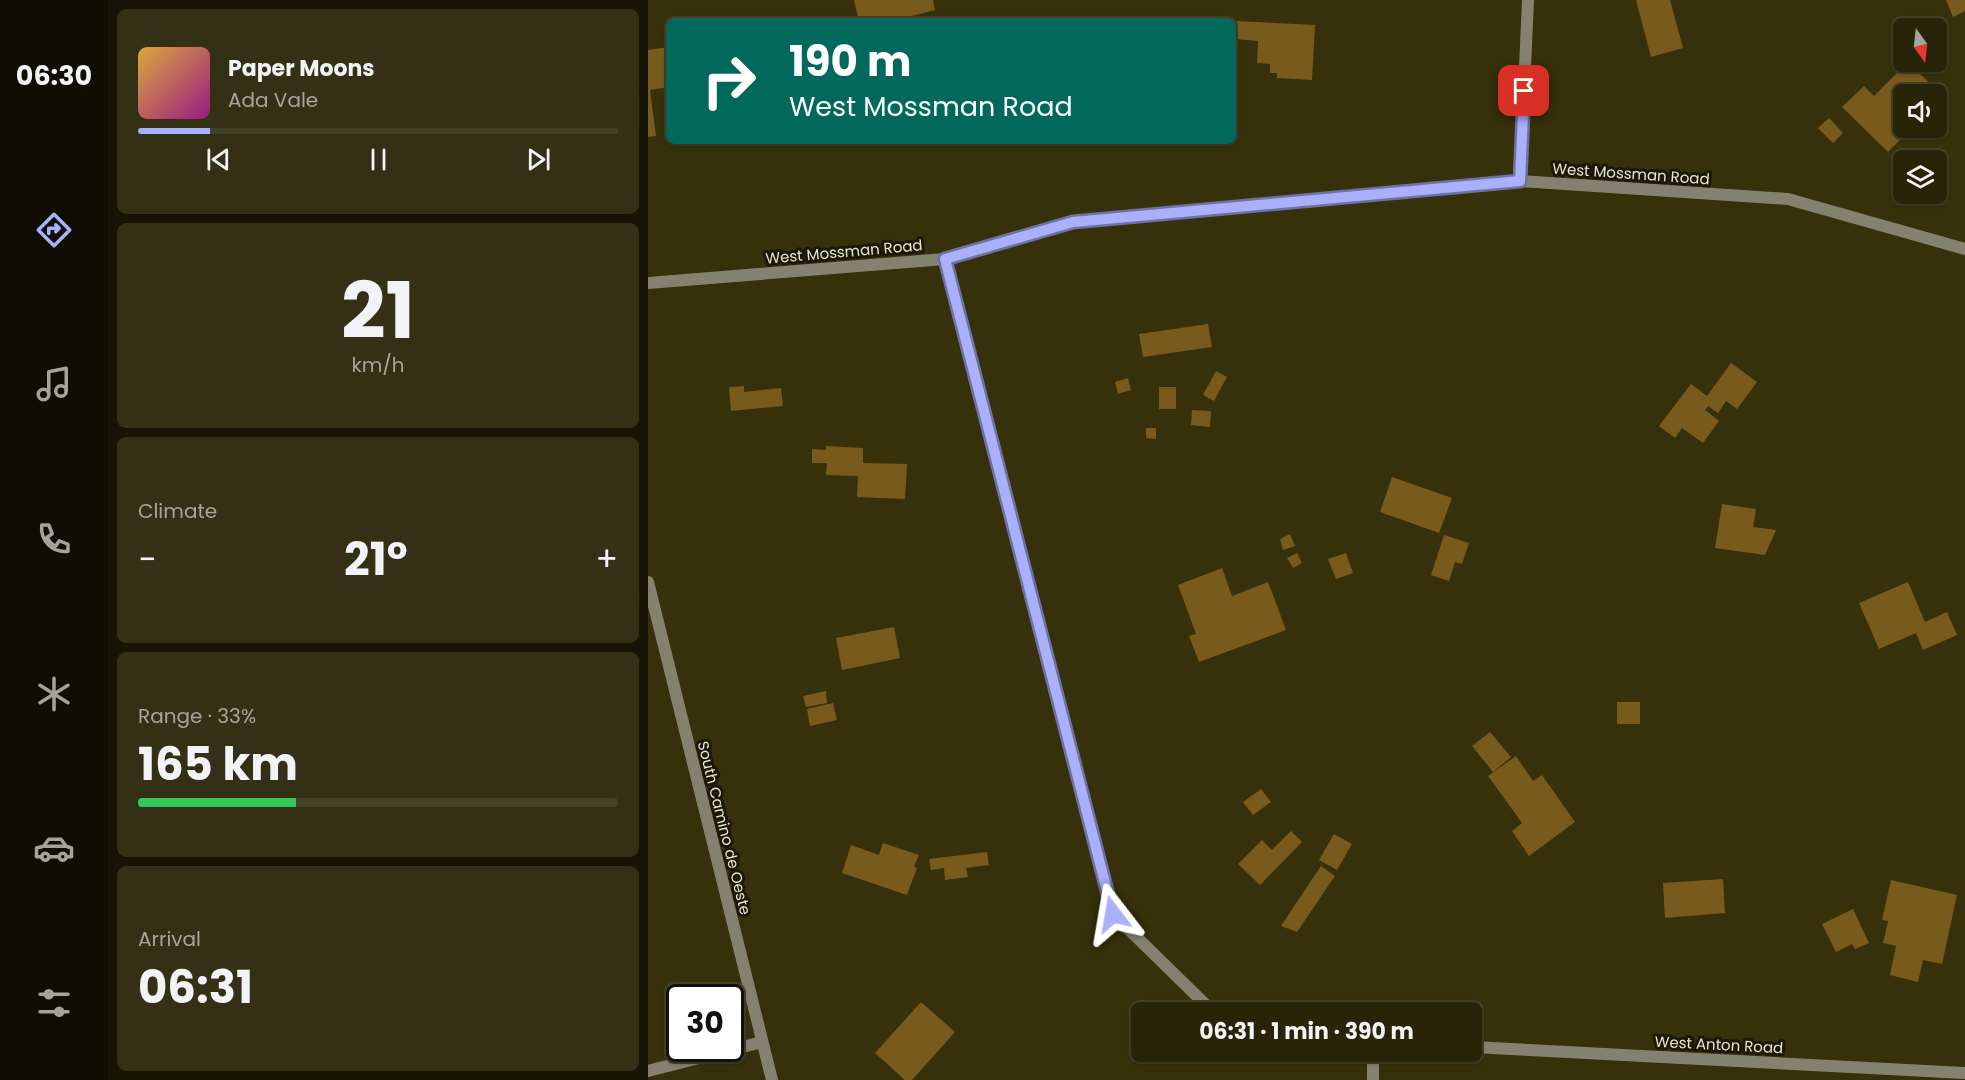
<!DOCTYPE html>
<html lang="en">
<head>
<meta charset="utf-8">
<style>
  body { margin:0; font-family:Poppins,sans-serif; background:#343016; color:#f1f3f6; height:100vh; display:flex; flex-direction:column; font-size:22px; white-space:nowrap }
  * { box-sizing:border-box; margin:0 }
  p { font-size:20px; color:#a5a49c }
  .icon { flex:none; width:33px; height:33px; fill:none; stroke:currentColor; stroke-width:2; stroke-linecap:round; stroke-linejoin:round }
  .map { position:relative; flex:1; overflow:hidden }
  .sheet { display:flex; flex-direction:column; gap:9px; padding:9px; background:#161404; width:540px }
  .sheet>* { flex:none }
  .guide { position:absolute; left:18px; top:18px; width:570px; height:126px; border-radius:9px; box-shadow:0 2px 4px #0004,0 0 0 2px #444129; background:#00695c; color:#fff; overflow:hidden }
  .needle { width:39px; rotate:165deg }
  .controls { position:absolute; left:1245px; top:18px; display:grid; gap:12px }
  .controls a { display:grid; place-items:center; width:54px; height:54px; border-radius:9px; background:#282408; box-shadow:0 2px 4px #0004,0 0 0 2px #444129; font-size:30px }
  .speed { position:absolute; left:18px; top:984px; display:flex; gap:12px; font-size:30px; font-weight:700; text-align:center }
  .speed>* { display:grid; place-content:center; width:78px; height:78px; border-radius:50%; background:#282408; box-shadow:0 2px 4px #0004,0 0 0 2px #444129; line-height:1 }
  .speed .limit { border:3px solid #111; border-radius:9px; background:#fff; color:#111 }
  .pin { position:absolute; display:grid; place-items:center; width:51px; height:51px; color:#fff; margin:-26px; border-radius:12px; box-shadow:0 3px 9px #0006 }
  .me { position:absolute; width:66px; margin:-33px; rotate:346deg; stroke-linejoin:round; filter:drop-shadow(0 0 4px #0008) }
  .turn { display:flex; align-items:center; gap:21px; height:126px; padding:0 24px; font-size:27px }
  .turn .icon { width:78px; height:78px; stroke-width:2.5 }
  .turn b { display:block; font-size:42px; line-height:51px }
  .big { font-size:45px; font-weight:700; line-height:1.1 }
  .sheet .widget { flex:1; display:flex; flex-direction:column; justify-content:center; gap:9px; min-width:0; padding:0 21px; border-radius:9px; background:#343016 }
  .sheet .dial { align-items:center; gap:0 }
  .dial b { font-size:78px; line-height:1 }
  .song { display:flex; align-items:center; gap:18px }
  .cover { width:72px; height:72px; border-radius:9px; background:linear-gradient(135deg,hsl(40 70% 55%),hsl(310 70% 35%)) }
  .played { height:6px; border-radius:3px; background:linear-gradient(90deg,#aab0fb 15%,#444129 15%) }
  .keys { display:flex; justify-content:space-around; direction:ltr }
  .heat { display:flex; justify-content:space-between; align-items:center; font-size:33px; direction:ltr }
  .charge { height:9px; border-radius:4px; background:linear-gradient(90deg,#34c759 33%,#444129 0) }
  .trip { position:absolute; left:483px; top:1002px; width:351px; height:60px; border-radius:9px; background:#282408; box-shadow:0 2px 4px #0004,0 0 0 2px #444129; font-weight:700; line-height:60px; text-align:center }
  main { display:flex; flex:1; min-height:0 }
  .tab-bar { display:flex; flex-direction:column; width:108px; justify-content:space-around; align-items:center; background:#100e03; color:#a5a49c }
  .tab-bar .icon { width:42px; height:42px }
  .tab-bar .on { color:#aab0fb }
  .tab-bar b { font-size:27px; color:#f1f3f6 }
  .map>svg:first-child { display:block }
  .building { fill:#795a1d }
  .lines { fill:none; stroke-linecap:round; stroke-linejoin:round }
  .minor { stroke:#848171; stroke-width:12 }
  .route-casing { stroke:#6e72a3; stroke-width:15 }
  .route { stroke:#aab0fb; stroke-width:10 }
  .labels { text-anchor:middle; stroke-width:6; stroke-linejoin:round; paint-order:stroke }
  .street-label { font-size:15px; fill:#e7e4d0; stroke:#1b1809 }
</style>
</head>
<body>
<main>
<nav class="tab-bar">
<b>06:30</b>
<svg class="icon on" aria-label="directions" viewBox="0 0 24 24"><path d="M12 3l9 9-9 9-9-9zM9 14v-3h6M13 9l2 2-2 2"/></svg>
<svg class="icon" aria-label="music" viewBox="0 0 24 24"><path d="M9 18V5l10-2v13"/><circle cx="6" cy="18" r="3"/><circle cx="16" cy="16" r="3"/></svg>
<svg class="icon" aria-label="phone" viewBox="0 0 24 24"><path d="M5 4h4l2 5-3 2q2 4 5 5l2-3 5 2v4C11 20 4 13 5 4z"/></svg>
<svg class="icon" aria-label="climate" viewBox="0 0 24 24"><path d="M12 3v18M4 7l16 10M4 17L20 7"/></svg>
<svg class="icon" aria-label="car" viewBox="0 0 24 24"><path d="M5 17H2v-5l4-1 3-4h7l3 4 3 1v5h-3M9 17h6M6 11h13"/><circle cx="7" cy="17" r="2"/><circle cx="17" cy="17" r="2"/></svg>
<svg class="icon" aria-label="filters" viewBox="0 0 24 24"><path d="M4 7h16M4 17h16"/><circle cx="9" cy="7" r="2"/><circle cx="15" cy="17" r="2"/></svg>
</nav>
<section class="sheet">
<div class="widget">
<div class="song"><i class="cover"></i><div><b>Paper Moons</b><p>Ada Vale</p></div></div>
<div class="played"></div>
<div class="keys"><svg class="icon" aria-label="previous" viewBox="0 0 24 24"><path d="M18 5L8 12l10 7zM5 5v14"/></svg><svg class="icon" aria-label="pause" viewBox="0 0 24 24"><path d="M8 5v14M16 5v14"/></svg><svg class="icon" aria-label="next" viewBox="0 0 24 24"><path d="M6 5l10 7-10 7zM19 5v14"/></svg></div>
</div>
<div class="widget dial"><b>21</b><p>km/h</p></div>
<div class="widget"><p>Climate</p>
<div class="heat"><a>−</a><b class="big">21°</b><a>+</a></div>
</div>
<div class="widget"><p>Range · 33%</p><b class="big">165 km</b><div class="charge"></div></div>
<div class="widget"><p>Arrival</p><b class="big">06:31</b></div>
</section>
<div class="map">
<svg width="1317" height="1080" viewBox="0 0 1317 1080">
  <rect width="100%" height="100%" fill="#36300b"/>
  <path class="building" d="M206 0H285L287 10 244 21H211Z
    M988 0H1022L1035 48 1003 57Z
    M1298 0H1317V11L1305 17Z
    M587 21 667 25 664 80 629 78V73H622V64L609 63 610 41 587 39Z
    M21 47V87L2 90 8 136 0 137V50Z
    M1260 62 1295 96 1288 102V94H1256V121L1251 125 1259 133 1240 152 1194 107 1216 86 1226 96Z
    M1181 118 1195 133 1185 143 1170 128Z
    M560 324 564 347 495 357 491 334Z
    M1083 363 1109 382 1089 409 1078 401 1070 413 1060 406 1057 410 1071 421 1055 443 1034 428 1027 438 1011 426 1043 384 1059 396Z
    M568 371 579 377 566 401 555 395Z
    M480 378 483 390 470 394 467 382Z
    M96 386V392L133 388 135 406 83 411 81 387Z
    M511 387H528V409H511Z
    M544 410 563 411 562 427 543 425Z
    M498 428H508V439L498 438Z
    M178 446 215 448V463L259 464 257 499 209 497 210 476 178 475 179 463H164V449L178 450Z
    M744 477 804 498 791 533 732 512Z
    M1074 504 1108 509 1105 527 1128 530 1117 555 1067 548Z
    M642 534 647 546 635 550 632 539Z
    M796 535 821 543 814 564 807 562 801 581 783 575Z
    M649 553 654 563 645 568 639 558Z
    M698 553 705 573 688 579 680 559Z
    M574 568 584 596 620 582 638 630 551 662 541 636 548 634 530 585Z
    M1260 582 1277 622 1299 612 1309 635 1275 650 1268 633 1231 649 1211 603Z
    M246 627 252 658 194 670 188 638Z
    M178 691 179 703 158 707 155 696Z
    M969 702H992V724H969Z
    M185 703 189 720 162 726 159 709Z
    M842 732 863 757 845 772 824 746Z
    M868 756 885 781 894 775 927 822 881 856 864 831 874 823 840 776Z
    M613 789 623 802 605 815 595 802Z
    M643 831 654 842 612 885 590 864 614 840 624 850Z
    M686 834 704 844 689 870 671 860Z
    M235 843 271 855 266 867 269 868 259 895 194 873 203 845 231 855Z
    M339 852 341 865 318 868 320 877 297 880 296 868 283 870 281 859Z
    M673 866 687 876 649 932 633 926Z
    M1075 879 1077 913 1017 918 1015 883Z
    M1243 880 1309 895 1294 964 1275 960 1270 982 1242 975 1248 946 1235 943 1240 921 1234 920Z
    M1205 909 1221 943 1207 949 1204 944 1188 952 1174 924Z
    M273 1002 307 1032 264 1080H257L227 1053Z"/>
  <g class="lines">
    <path class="minor" d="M872 181 880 0
      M297 259 465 914 559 1006 587 1012
      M0 283 297 259 425 222 872 181 1140 199 1317 249
      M0 582 124 1080
      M824 1047 1317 1073
      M725 1052V1080
      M0 1071 114 1042"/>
  </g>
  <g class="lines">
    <defs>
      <path id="route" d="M465 914 297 259 425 222 872 181 876 91"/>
    </defs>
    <use href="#route" class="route-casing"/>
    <use href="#route" class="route"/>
  </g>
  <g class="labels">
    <g class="street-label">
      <text transform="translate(983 174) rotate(4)" y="5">West Mossman Road</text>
      <text transform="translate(196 252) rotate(-5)" y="5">West Mossman Road</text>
      <text transform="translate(76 828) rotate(76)" y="5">South Camino de Oeste</text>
      <text transform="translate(1071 1045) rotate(3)" y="5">West Anton Road</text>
    </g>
  </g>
</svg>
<div class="controls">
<a><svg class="needle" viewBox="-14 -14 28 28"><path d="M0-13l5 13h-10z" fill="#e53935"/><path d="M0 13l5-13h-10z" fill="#a5a49c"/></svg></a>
<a><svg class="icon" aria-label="sound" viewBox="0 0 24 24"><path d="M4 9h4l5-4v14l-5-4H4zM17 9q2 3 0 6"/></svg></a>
<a><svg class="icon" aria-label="layers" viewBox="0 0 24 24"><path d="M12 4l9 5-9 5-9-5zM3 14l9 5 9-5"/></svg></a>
</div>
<div class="speed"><div class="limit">30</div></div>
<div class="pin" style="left:876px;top:91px;background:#d93025"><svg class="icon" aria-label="arrive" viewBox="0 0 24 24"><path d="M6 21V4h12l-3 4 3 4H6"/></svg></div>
<svg class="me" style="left:465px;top:914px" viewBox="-20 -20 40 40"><path d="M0-17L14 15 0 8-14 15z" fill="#aab0fb" stroke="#fff" stroke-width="4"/></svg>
<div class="trip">06:31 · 1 min · 390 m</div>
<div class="guide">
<div class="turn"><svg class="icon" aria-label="right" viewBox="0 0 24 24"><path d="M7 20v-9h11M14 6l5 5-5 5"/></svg><div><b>190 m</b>West Mossman Road</div></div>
</div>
</div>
</main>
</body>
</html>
